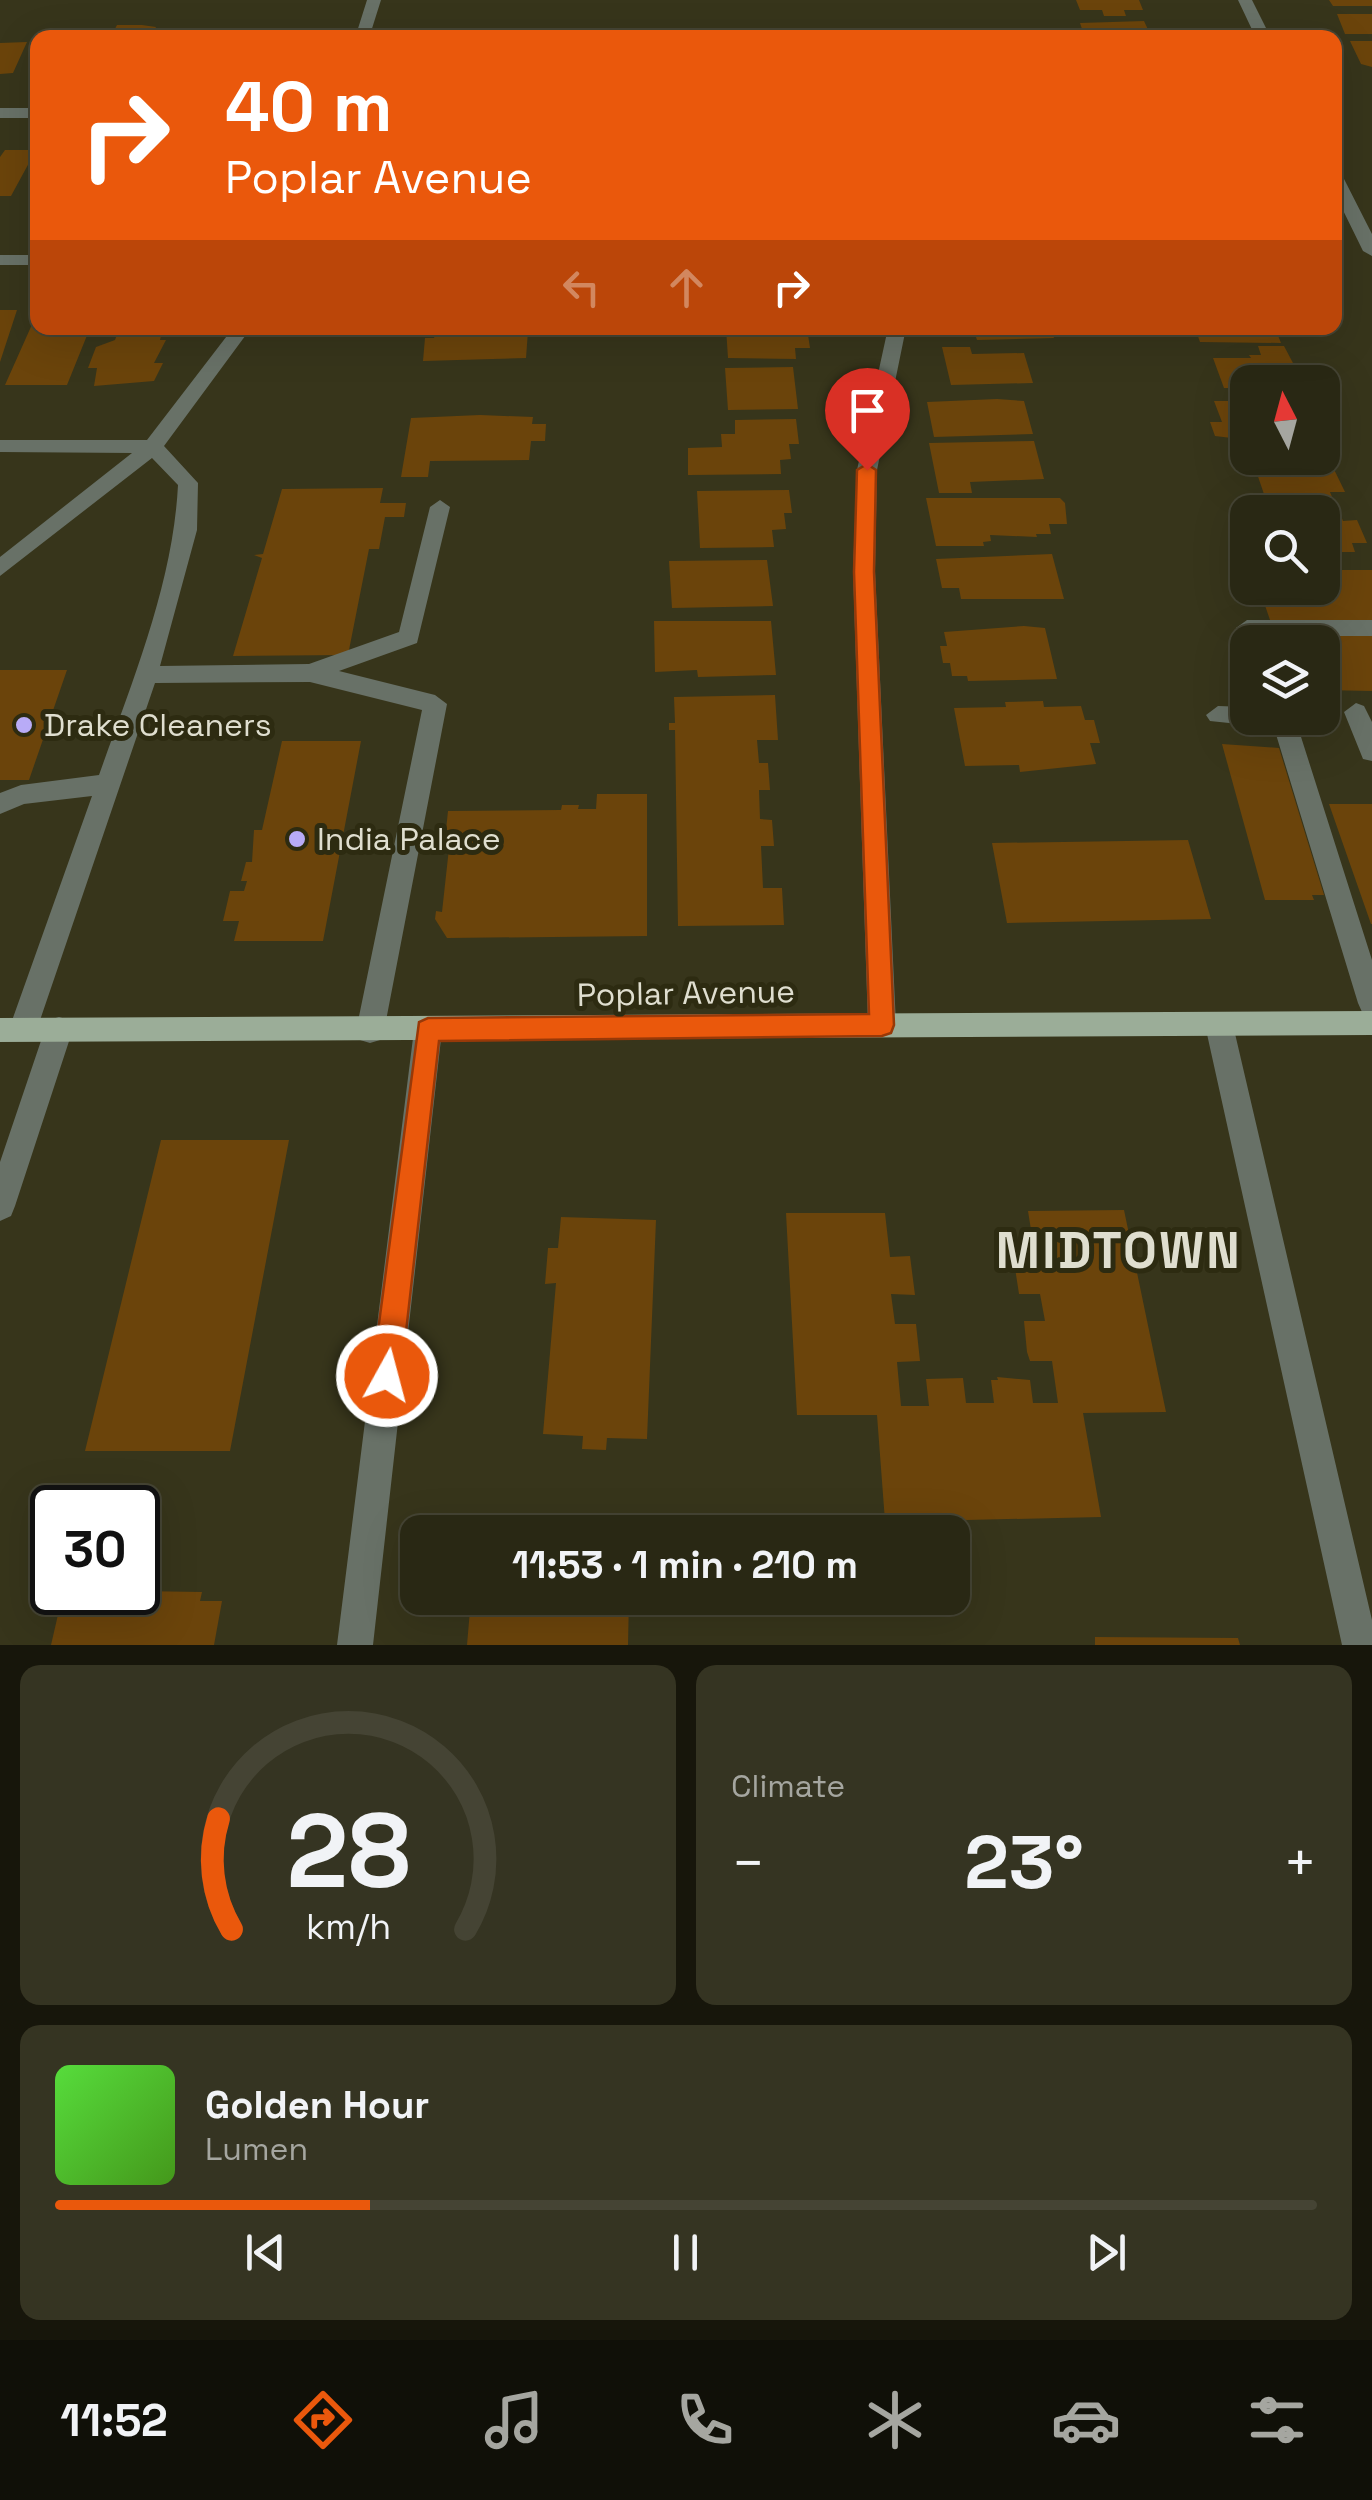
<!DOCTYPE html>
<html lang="en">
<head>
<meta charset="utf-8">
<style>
  body { margin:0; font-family:"Space Grotesk",sans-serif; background:#353422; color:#f1f3f6; height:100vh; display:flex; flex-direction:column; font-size:38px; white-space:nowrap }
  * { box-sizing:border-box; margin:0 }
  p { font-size:32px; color:#a5a6a0 }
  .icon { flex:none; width:55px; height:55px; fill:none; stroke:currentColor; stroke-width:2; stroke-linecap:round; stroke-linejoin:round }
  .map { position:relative; height:1645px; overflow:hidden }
  .sheet { display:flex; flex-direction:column; gap:20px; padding:20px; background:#17160b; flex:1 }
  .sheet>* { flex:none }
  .hud { position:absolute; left:30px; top:30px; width:1312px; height:305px; border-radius:20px; box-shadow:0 10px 40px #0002,0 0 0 2px #454434; background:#ea580c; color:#fff; overflow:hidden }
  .needle { width:65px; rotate:354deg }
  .controls { position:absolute; left:1230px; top:365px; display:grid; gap:20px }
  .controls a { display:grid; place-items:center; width:110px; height:110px; border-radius:20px; background:#292814; box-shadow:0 10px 40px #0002,0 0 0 2px #454434; font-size:50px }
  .speed { position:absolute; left:30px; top:1485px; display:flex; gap:20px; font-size:50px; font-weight:700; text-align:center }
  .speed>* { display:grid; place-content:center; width:130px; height:130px; border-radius:50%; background:#292814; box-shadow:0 10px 40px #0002,0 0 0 2px #454434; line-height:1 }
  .speed .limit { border:5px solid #111; border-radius:15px; background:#fff; color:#111 }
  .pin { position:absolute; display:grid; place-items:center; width:85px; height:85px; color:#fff; margin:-102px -42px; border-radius:50% 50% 50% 0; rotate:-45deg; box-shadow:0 0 10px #0007 }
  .pin .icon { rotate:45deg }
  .me { position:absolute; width:110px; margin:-55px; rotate:7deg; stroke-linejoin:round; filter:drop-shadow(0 0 8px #0008) }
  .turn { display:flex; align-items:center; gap:35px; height:210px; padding:0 30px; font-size:45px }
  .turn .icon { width:130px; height:130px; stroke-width:2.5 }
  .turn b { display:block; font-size:70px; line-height:85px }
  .lanes { display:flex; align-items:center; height:95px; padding:0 30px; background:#0003; justify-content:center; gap:50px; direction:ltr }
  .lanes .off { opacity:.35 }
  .big { font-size:75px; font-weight:800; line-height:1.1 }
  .sheet .card { flex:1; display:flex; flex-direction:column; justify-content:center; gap:15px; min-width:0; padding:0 35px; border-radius:20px; background:#353422 }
  .sheet .dial { align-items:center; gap:0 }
  .dial svg { height:260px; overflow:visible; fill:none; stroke:#454434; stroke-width:7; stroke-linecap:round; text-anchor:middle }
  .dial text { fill:#f1f3f6; stroke:none }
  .song { display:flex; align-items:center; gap:30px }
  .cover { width:120px; height:120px; border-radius:15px; background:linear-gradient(135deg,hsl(110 70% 55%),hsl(100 70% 35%)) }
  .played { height:10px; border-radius:5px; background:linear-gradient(90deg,#ea580c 25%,#454434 25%) }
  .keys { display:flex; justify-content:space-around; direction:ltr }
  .heat { display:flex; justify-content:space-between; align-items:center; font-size:55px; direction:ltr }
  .sheet .tiles { flex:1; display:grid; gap:20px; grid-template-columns:1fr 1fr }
  .card:last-child { grid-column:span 2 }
  .trip { position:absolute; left:400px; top:1515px; width:570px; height:100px; border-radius:20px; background:#292814; box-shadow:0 10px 40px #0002,0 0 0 2px #454434; font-weight:800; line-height:100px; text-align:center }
  .dock { display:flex; height:160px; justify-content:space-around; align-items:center; background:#101008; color:#a5a6a0 }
  .dock .icon { width:70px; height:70px }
  .dock .current { color:#ea580c }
  .dock b { font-size:45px; color:#f1f3f6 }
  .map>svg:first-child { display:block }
  .building { fill:#6b440b }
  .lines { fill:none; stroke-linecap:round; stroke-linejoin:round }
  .minor { fill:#687167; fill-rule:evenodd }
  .major { fill:#9bad98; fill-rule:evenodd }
  .route { fill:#ea580c; stroke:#983908; stroke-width:2.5 }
  .poi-dot { fill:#b8abf7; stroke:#2d2b11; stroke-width:4 }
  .labels { text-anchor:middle; stroke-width:10; stroke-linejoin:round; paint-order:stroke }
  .poi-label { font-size:32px; fill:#dfdecf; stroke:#2d2b11; text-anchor:start }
  .street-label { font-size:32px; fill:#dfdecf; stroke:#2d2b11 }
  .near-district-label { font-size:50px; font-weight:bold; letter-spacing:2.5px; fill:#dfdecf; stroke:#2d2b11 }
</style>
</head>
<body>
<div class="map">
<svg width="1372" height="1645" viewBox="0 0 1372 1645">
  <rect width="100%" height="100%" fill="#37351b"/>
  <path class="building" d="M1076 0H1139L1143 10H1124L1126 16H1104L1102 10H1080Z
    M1329 0H1372V6H1333Z
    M1337 14H1372V34H1345Z
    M1144 21 1152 38H1085L1080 23Z
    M117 25H142L156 27 151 38H110Z
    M239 32H282L293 38H237Z
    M1350 41H1372V67L1361 64Z
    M27 42 13 73 0 74V43Z
    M5 150H36L11 196H0V157Z
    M0 310H17L0 362Z
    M38 311V328H90L67 385H5Z
    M163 328 160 340H166L154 363H163L154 381 94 386 97 368H88L96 347 115 340 119 329Z
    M726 328H807L810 348H795L796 359 728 358Z
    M973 328H1051L1054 338 977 340Z
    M1195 328H1275L1281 343 1200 342Z
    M514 329 528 331 526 358 423 361 425 338H434L436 330Z
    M1258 346H1284L1303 382H1248V388H1224L1213 358H1251L1249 355H1261Z
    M942 347H970L972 354 1024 353 1033 383 951 385Z
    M793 367 798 409 728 410 725 368Z
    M997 399 1024 401 1033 434 934 437 927 402Z
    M1214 401H1248V440L1215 436 1210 422H1222Z
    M480 415 533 417 532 424H546L545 441H531L529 460 430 461 428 477H401L411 418Z
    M796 419 799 444H789L791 459 780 460 781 474 688 475V448L722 447 721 434H735V420Z
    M1034 441 1044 479 970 482 972 493H939L929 443Z
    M1328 457 1345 492H1330L1332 497H1265L1253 462Z
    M383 488 380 503H406L404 517H385L379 549H369L348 655 233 656 262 558 254 555 263 554 282 489Z
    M789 490 792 513H784L786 529 772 530 774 547 700 548 697 491Z
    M926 498H1060L1065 503 1067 524H1049L1051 534H1036L1037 537 990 535 991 541 983 542 984 546H936Z
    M1322 511H1339L1343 521 1357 520 1367 543H1352L1355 552H1322Z
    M1232 527H1248V546H1238Z
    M1052 554 1064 599H961L959 588H942L936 559Z
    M767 560 773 606 672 608 669 561Z
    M1322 570H1372V622L1270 620 1259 588H1322Z
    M654 621H771L776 675 698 677 697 670 655 672Z
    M1024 626 1045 628 1057 679 968 681 967 676H952L950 663H943L940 646H947L944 632Z
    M1372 634V691L1322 690V642H1278L1276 636Z
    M0 670H67L29 780H0Z
    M775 695 778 740H757L759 763H768L770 790H759L760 819 772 820 774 846H761L763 888H782L784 925 678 926 675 730H669V723H675L674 697Z
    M1043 701 1044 707 1081 706 1085 720H1094L1100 743H1090L1096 764 1020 772 1019 765 965 766 954 708 1006 707 1005 702Z
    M282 741H361L323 941H234L239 921H223L230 891H244L247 881H241L246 862H252L254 830H262Z
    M1222 744 1279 748 1324 895H1312L1314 900H1265Z
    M597 794H647V936L447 938 435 919 436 911 442 912 451 830H446L448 811 561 810 562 805H579L578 809H596Z
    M1329 804H1372V924H1371Z
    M1188 840 1211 919 1007 923 992 843Z
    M161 1140H289L230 1451H85Z
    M1124 1210 1166 1412 1083 1413 1101 1517 966 1520 967 1524 957 1521H885L877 1415H797L786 1213H885L890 1257 910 1256 915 1295 891 1294 895 1324H916L920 1361 897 1362 901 1406H929L926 1379 963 1378 966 1403H994L991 1380H998L997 1377 1030 1380 1033 1403H1058L1052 1361H1030L1027 1352 1024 1321H1045L1040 1294H1019L1013 1255H1035L1028 1211Z
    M561 1217 656 1220 647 1439 607 1438 606 1450 582 1449 583 1436 543 1434 556 1283 545 1284 548 1248H558Z
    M138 1591 202 1592 200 1601H222L214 1645H51L63 1593Z
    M471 1598H629L628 1645H467Z
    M1095 1637 1238 1638 1240 1645H1095Z"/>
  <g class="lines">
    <path class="minor" d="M367 0H381L369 38H355Z
      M1238 0H1252L1271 38H1256Z
      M0 108H38V118H0Z
      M1335 172 1343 177 1372 234V256L1363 251 1335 194Z
      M0 255H38V265H0Z
      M233 328H251L164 446 198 483 197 530 160 666 309 664 399 632 430 507 440 500 450 507 417 643 339 671 435 695 447 704 384 1031 380 1040 370 1043 360 1040 356 1031 422 710 310 682 155 683 37 1029 33 1038 23 1041 13 1038 9 1029 92 796 24 804 0 814V793L21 785 99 775C132 682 173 584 178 485L152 458 0 576V557L132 453 0 452V440H147Z
      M888 328H906L877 470 875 571 896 1025 892 1034 882 1037 872 1034 868 1025 853 571 857 470Z
      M1247 620H1372V636H1247L1236 628Z
      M1356 703 1364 706 1372 722V761L1363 759 1344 712Z
      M1218 706 1248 707V718H1259L1248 725 1210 721 1206 715Z
      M1271 718H1295L1372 960V1015L1362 1012 1358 1003Z
      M1219 1013 1229 1016 1233 1025 1372 1620V1645H1342L1205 1025 1209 1016Z
      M59 1017 69 1020 73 1029 15 1206 11 1216 0 1221V1162L45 1029 49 1020Z
      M428 1018 438 1021 442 1030 373 1645H337L414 1030 418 1021Z"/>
    <path class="major" d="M1372 1011V1035L0 1042V1018Z"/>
  </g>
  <path class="route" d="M867 464 876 470 874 572 894 1025 891 1033 882 1036 439 1041 401 1376 397 1386 387 1390 376 1386 372 1376 419 1022 428 1018 869 1014 854 572 857 470Z"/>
  <g class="poi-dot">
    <circle cx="24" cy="725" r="10"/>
    <circle cx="297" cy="839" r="10"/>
  </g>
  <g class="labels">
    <g class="poi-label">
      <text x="44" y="736">Drake Cleaners</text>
      <text x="317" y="850">India Palace</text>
    </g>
    <g class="street-label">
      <text transform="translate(686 993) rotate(-1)" y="11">Poplar Avenue</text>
    </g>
    <g class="near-district-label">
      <text x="1119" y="1268">MIDTOWN</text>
    </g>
  </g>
</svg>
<div class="controls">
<a><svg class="needle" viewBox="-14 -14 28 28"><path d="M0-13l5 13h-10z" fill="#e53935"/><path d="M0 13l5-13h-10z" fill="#a5a6a0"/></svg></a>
<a><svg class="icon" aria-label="search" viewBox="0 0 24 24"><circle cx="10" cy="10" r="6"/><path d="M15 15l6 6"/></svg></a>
<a><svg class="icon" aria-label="layers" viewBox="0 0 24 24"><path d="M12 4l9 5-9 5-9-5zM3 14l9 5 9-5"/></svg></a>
</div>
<div class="speed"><div class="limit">30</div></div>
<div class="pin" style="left:867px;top:470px;background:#d93025"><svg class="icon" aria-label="arrive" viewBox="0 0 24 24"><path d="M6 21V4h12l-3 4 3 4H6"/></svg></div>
<svg class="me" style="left:387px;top:1376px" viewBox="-20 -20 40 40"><circle r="17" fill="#ea580c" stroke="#fff" stroke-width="3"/><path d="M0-11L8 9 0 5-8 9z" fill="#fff"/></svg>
<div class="trip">11:53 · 1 min · 210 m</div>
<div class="hud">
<div class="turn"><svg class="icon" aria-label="right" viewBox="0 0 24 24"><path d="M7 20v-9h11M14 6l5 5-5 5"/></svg><div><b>40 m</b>Poplar Avenue</div></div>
<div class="lanes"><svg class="icon off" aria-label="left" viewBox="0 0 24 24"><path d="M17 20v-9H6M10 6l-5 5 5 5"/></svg><svg class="icon off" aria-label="ahead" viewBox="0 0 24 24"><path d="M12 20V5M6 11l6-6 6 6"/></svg><svg class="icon" aria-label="right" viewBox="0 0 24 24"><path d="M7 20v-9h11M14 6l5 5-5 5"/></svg></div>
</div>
</div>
<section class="sheet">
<div class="tiles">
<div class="card dial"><svg viewBox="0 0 100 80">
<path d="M14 69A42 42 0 1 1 86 69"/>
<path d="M14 69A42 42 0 0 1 10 35" stroke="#ea580c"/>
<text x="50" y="56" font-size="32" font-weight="700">28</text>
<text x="50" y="72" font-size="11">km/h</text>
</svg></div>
<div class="card"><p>Climate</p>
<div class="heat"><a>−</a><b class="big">23°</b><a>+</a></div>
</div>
<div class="card">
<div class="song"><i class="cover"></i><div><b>Golden Hour</b><p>Lumen</p></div></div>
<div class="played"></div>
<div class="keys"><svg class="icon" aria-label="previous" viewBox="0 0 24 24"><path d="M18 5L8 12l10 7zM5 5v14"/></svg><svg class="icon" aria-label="pause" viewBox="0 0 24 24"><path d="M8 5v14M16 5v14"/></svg><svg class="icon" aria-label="next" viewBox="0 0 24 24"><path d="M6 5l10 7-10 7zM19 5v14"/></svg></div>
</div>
</div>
</section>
<nav class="dock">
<b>11:52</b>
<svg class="icon current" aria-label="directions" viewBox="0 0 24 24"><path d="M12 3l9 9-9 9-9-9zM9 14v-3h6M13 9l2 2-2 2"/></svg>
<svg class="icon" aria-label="music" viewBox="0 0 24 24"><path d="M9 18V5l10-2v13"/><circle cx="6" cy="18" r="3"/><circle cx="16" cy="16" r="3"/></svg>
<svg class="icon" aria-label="phone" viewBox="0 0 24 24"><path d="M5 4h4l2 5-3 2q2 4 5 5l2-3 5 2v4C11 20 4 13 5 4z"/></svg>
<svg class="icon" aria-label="climate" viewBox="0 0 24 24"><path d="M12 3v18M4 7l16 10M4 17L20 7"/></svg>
<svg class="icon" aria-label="car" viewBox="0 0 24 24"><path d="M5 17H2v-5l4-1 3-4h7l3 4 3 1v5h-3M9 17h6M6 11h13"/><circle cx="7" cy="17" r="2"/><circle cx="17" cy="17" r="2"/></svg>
<svg class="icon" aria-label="filters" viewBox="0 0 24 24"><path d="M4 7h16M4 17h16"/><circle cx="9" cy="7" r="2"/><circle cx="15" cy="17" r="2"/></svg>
</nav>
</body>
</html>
